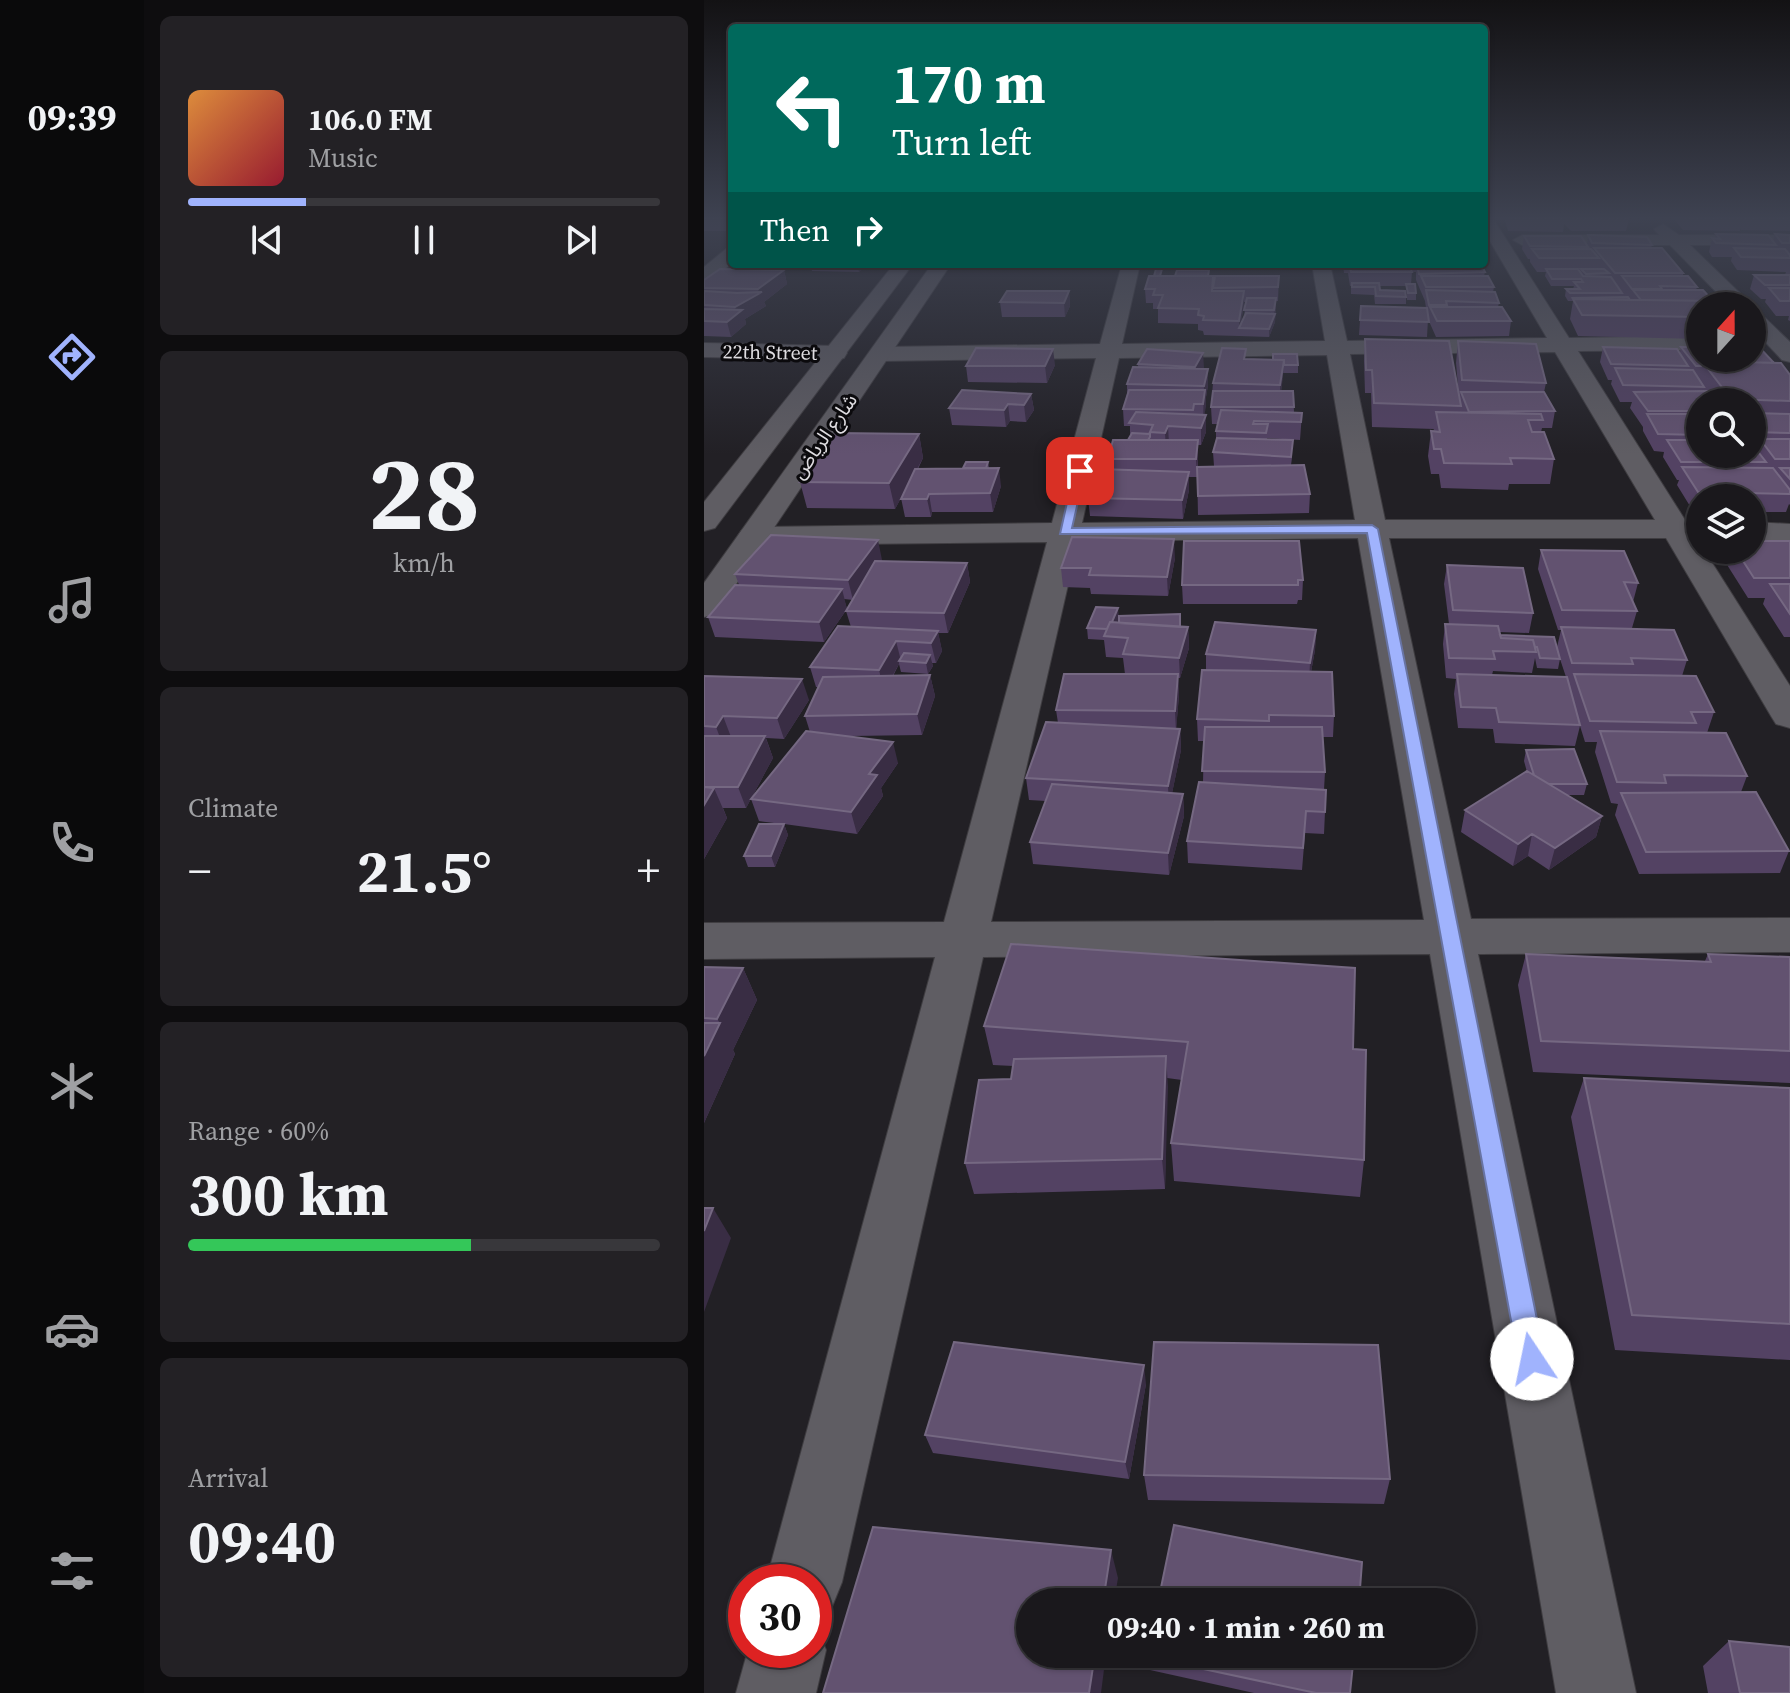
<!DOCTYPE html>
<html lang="en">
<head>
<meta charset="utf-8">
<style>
  body { margin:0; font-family:"Source Serif 4","Noto Sans Arabic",serif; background:#232125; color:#f1f3f6; height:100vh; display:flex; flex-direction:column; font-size:30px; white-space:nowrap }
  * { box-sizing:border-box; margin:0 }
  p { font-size:26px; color:#9fa0a3 }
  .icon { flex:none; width:44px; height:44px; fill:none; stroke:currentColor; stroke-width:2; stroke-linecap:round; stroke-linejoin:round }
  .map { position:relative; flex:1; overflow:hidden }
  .sheet { display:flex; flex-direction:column; gap:16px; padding:16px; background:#0e0d0f; width:560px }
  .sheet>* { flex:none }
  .guide { position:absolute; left:24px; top:24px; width:760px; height:244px; border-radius:8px; box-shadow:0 2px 6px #0004,0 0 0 2px #38373b; background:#00695c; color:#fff; overflow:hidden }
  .needle { width:52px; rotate:21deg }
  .fabs { position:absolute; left:982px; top:292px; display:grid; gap:16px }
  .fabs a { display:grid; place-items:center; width:80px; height:80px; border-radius:50%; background:#1a181c; box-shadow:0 2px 6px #0004,0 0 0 2px #38373b; font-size:40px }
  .speed { position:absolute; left:24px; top:1564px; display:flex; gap:16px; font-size:40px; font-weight:700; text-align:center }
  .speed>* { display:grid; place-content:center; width:104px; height:104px; border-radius:50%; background:#1a181c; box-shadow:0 2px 6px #0004,0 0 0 2px #38373b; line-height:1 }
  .speed .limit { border:12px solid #d22; background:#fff; color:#111 }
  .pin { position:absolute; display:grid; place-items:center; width:68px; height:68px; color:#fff; margin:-34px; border-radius:16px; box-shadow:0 4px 12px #0006 }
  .me { position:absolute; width:88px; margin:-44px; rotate:349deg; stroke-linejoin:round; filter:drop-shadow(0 0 6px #0008) }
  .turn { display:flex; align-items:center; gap:28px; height:168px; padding:0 32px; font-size:36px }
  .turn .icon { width:104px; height:104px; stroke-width:2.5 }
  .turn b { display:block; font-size:56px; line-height:68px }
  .then { display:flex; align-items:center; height:76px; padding:0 32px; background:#0003; gap:16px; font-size:30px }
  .big { font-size:60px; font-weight:700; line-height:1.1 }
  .sheet .tile { flex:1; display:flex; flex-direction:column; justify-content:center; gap:12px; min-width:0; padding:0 28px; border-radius:12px; background:#232125 }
  .sheet .dial { align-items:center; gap:0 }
  .dial b { font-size:104px; line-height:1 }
  .song { display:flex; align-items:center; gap:24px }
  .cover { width:96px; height:96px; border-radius:12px; background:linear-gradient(135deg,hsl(30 70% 55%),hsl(350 70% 35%)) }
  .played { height:8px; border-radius:4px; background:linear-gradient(90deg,#a0b3fd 25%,#38373b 25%) }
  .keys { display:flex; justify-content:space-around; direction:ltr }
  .heat { display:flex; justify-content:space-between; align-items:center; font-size:44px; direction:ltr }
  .charge { height:12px; border-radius:6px; background:linear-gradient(90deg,#34c759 60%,#38373b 0) }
  .trip { position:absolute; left:312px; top:1588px; width:460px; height:80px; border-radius:40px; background:#1a181c; box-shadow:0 2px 6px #0004,0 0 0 2px #38373b; font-weight:700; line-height:80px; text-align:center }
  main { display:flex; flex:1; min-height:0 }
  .menu { display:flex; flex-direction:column; width:144px; justify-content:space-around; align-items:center; background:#0a0a0b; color:#9fa0a3 }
  .menu .icon { width:56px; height:56px }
  .menu .on { color:#a0b3fd }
  .menu b { font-size:36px; color:#f1f3f6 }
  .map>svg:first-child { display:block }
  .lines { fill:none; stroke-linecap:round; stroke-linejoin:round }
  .street-casing { stroke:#3f3d41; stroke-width:2 }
  .secondary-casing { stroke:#3f3d41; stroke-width:2 }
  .street { fill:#5f5d63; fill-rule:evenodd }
  .secondary { fill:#5f5d63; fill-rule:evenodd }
  .wall { fill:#534263; fill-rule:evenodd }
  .shaded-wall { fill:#392d44 }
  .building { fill:#625270; stroke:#756882; stroke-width:2 }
  .route { fill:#a0b3fd; stroke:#6874a4; stroke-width:2 }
  .labels { text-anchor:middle; stroke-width:6; stroke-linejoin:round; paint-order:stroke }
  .far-street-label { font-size:20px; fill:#dfdde1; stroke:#0b0a0d }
</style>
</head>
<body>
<main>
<nav class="menu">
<b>09:39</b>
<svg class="icon on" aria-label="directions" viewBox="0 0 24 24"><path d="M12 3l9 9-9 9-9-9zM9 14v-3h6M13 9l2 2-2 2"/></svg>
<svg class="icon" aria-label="music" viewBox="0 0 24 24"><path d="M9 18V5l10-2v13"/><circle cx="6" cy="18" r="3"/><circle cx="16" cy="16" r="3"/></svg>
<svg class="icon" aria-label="phone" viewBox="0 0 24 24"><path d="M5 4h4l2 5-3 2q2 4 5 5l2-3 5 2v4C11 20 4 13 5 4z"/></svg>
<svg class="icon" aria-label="climate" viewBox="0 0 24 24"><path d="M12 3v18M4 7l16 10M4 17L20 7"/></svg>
<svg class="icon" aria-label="car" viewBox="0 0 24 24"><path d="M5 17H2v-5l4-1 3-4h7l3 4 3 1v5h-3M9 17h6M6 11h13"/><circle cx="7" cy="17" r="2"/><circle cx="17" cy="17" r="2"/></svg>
<svg class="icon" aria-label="filters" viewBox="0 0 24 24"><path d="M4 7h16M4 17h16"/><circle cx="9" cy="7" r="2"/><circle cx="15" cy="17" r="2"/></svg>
</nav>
<section class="sheet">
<div class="tile">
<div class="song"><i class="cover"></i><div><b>106.0 FM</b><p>Music</p></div></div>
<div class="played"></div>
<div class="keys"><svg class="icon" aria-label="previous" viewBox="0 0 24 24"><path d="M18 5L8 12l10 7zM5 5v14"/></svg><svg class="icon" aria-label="pause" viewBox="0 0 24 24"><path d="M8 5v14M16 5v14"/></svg><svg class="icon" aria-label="next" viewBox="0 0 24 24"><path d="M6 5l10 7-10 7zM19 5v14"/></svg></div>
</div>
<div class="tile dial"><b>28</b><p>km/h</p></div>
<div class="tile"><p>Climate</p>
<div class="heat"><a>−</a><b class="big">21.5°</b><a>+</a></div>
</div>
<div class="tile"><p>Range · 60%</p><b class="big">300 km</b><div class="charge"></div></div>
<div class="tile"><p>Arrival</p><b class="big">09:40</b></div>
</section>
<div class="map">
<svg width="1086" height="1693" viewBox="0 0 1086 1693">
  <rect width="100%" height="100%" fill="#222025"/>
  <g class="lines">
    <defs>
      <path id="street" d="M780 217H788L865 338 996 336V350L874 351 981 520H996V538H992L996 550H1000L1086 686V728L1072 724 1067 716 962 538H685L767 919 1086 918V952L774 954 932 1693H852L726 954 279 957 138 1582 127 1609 110 1616V1582H62L231 957 0 959V923L240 922 343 542 49 545 38 542 34 536 38 530 49 527 348 523 392 358 177 361 169 359 166 354 169 349 177 347 396 344 418 264H436L418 344 621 341 608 264H626L643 341 843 338 780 231ZM851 352 951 520H681L646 354ZM623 355 651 520 378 523 415 358ZM654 538 720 920 287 922 374 541Z
        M959 224 975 235H1086V245H986L1045 302 1048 306H1026L966 245H818L809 240 818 235H955L950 229Z
        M28 247V263L7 281 0 283V267L22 249Z
        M1048 310 1055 312 1086 342V362L1078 360 1048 328Z
        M0 343 132 346 140 348 143 353 140 358 132 360 0 357Z
        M1048 522 1086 524V542L1048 540Z
        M111 1622 122 1650 112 1693H32L44 1650H110Z"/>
      <path id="secondary" d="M190 264H209L11 528 0 531V502Z
        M228 264H247L12 614 0 617V583Z"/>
    </defs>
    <use href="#street" class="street-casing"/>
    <use href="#secondary" class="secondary-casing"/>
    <use href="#street" class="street"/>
    <use href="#secondary" class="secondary"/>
  </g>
  <path class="wall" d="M0 217H28V228L24 231H0Z
    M796 217H923L925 219 922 231H867L860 224 859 232 804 231 801 220H798Z
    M971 217H1086V231L1037 230 1036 229V231L979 230 970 219Z
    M1012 234 1069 241 1071 234 1086 235V321L1084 320 1085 316H1072L1061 302 1062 299H1057L1046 289 1050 275H1081L1082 272 1033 270 1027 261 1028 257H1008L1005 252 1008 238 1011 239Z
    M884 235 948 245 947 248 979 273V276L993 287 992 290 996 306V339L874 336 866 319 869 301H864L861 296 862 289H869L870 286H847L841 276 842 272H833L826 262V259H824L818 249 820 236 883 245Z
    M36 264H58L53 268H37Z
    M107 264H171H163L155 272 108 271Z
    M639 264H777L781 272 780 276 790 287 789 292 795 303 794 307 807 321 805 336 732 337 724 319 723 337 655 335 657 306 722 308 721 301 712 280V272H708L707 284 712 293V300H703L702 286H675L676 290 702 297V304H671L670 295 647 294V286H646L644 273H640Z
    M80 270 83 284 60 302 62 306 41 319 42 324 27 337 0 336V280Z
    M458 276H506L509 288 575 276 574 301H572L571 322 565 337 535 336V334V336L500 335 499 331 494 330V324L454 323V309H449V303H442L441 289ZM540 302H542L540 316 537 323Z
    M365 291 366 306 361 317H298L296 302Z
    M661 339 754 386 752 363 754 341 842 383 840 392 851 411 848 428H838L837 432 850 459 846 484H805L804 490 737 488 735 474H727L724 456 727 431H729L730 429 668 427 667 393H661L660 361Z
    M899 347 976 352 977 347 1070 363 1086 375V505L1085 504 1082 512H1048V498H996V511H989L973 485 975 480H973L959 457 960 452 950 451 939 431V427L926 408 928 402H916L907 384 908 380H904L896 362ZM996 402H1048V454H996Z
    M443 349 500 369 504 385 502 397 500 415 502 432 497 445H494V467L510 466 509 452 512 443V431L514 424H508L507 407 509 383 542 359 594 365V373H579L577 391H589L590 412 598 413 596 440 563 438V440L588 458 587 465 606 494 605 513 494 515 493 468V477H485V490L479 519 386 516 384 498 405 470 404 459 424 440 426 436V426H420L419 409 423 394V384L434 367V364Z
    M351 365 343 383 264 382 262 366Z
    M327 394 330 410 322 422 306 421 302 427 248 425 245 408Z
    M215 434 219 458 214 469 259 468 284 462 285 468 297 486 289 512H228L227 517H201L197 498 191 509 103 508 96 482Z
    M1086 541V637H1080L1059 604 1061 598H1044L1020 560 1023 550H1048Z
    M837 550 934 583 929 602 933 611 928 628 983 660 978 676 1010 712 1003 733 1043 776 1037 792 1085 851 1076 873 935 874 911 815 914 804 907 803 891 752 893 742H881L876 726 871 746 791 743 789 729 754 728 750 694 752 679 742 678 739 644 741 624H745L740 584 743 565 829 613 825 633 796 632V635L853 647 857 630H854L834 569ZM831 658 833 668 854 669 856 659 862 677 788 675 789 671 828 673Z
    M471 558 464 596 387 594 386 588 359 587 357 568Z
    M178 560 177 561 263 563 266 582 244 633H234L238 651 232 663H228L229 666 224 674 197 672 195 664 189 676 226 675 231 696 218 735 146 736 194 763 177 788 179 796 153 834 80 824 84 835 71 867H44L40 856 78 824 55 821 47 799 106 732 101 716 114 687H112L106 667 147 627 142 611 149 600 140 599 143 609 120 642 11 637 4 617 35 585 31 574Z
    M599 580 598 600H594L593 604H479L478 585Z
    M415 618 413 622 484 627 485 648 476 678H474L475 695 472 729H476L477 750 468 793 479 794 480 816 465 875 329 864 326 842 342 801 325 800 322 778 354 723 352 710 421 674 419 658 402 657 400 640 384 639 383 628Z
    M612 630 611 650 607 672 630 716 629 737H618L621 772 620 790H622L620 834 601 833 598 870 484 863 483 841 499 782 500 741H494L493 719 502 670V654Z
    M0 676 105 700 80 739 62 738 69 758 42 808H19L23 818 0 859Z
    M822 750 883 784 880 795H864L898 816 892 837 845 870 824 856 809 866 757 832 761 810 823 772 820 761Z
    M822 954 1001 961 1004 954 1086 957V1083L829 1072 814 985Z
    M0 967 39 968 53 1000 29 1050 31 1054 0 1123Z
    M280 1026 649 1049 660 1160 656 1197 470 1181 467 1143 478 1080 463 1078 461 1189 270 1194 261 1163 307 1079 309 1066 289 1065Z
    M880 1078 1086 1088V1360L911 1350 867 1117Z
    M442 1384 425 1479 229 1453 221 1435Z
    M440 1475 686 1479 680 1504 444 1500Z
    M1025 1641 1086 1693H1004L999 1666Z
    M443 1657 646 1693H550L446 1670Z"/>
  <path class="shaded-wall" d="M22 217H28V228L24 231 20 218Z
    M153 264H163L155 272Z
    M80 270 83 284 60 302 62 306 41 319 42 324 27 337 23 322 33 314 31 307 55 293 54 289Z
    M365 291 366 306 361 317 360 303Z
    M540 291V306L536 328H535V336V321Z
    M572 298 571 322 565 337V329L570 316Z
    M349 349 351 365 343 383 341 366Z
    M499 353 500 368 491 383V367Z
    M580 360 579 376 576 402V385Z
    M504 369V385L502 397V407L499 421 500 386Z
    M327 394 330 410 322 422 320 405Z
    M304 404 306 421 302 427 300 410Z
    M502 415V432L497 445V428Z
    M464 426 465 444 462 450 461 433Z
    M215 434 219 458 191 509 185 483Z
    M494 440V457L493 477 492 459Z
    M295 468 297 486 289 512 286 493Z
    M485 472V490L479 519 478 500Z
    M225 494 228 512 227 517 223 499Z
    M470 539 471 558 464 596 463 577Z
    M174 540 178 560 149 600 144 580Z
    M263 563 266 582 244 633 240 613Z
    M138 589 143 609 120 642 115 622Z
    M414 608 415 618 407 637 405 629Z
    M484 627 485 648 476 678 475 658Z
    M612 630 611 650 605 683 606 663Z
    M234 631 238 651 232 663 227 643Z
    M192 641 197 661H195V664L180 691 175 670Z
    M226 655 229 666 224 674 222 663Z
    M474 674 475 695 472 732 471 711Z
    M226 675 231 696 218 735 213 714Z
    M98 679 105 700 80 739 73 718Z
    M19 716 27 737 20 748 12 727Z
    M476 729 477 750 465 808 464 786Z
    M61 736 69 758 42 808 34 787Z
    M189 742 194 763 177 788 179 796 153 834 147 812 165 774Z
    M10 788 23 818 0 859V805Z
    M479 794 480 816 465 875 464 853Z
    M898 816 892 837 845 870 851 848Z
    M80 824 84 835 71 867 67 856Z
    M828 834 824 856 809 866 814 844Z
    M39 968 53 1000 29 1050 31 1054 0 1123V1056L16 1023 13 1019Z
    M462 1056 464 1087 461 1189 458 1159Z
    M9 1208 27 1238 0 1312V1231Z
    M440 1365 442 1384 425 1479 421 1462Z
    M407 1550 414 1578 410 1602H399Z
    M391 1654H402L397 1693H385Z"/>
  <path class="building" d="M0 217H22L20 218H0Z
    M806 217H860L861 219 806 218Z
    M867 217H923L925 219H869Z
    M982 217H1037L1039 219 982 218Z
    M1040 217H1086V218H1041Z
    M1012 234 1064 235 1072 245 1012 243 1008 238 1016 239Z
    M1071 234 1086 235V243H1078Z
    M884 235 943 237 948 245 888 243Z
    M820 236H877L884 247 826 246Z
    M890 248H958L979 273H911Z
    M1030 248 1081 249 1086 255V258L1037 257Z
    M828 249H887L895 258H835Z
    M645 264H705L708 272H647Z
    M726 264H777L781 272 715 274 713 266H726Z
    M16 269 80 270 54 289 0 288V280Z
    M452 269H458L456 276H450Z
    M842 269H874L879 276 907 277 918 293H866L862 289H876L870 282H879L877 279H848Z
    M877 269H900L905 273 882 274Z
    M473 270H505L504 276H471Z
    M1050 275H1086V285H1061Z
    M445 276H509L508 291H540L535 321 499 320 500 316 494 315 495 309 454 308 459 295H449L451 289H441Z
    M511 276H575L574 287 509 288Z
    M717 276H784L790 287H722Z
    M918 276H984L993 287 956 286 958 289H928Z
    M648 283H675L676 290 701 291 702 297 672 296 671 287H648Z
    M702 284H711L712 293H704Z
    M1065 288H1086V301H1076Z
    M722 290 791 292 795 303 742 301 743 305H725Z
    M929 290H999L1009 301 937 300Z
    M0 291 33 293 58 292 31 307 0 305Z
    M303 291H365L360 303 296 302Z
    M924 297 926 300 870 299 869 298Z
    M543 298H572L570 310H540Z
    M869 299 1018 301 1022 306H996V317L878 315Z
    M657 306 723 308 725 322 656 320Z
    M726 307H798L807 321H733Z
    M0 309 38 310 23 322 0 321Z
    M542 313 571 314 565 329 535 328Z
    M661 339 745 341 757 406 670 403 668 370H662Z
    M754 341 832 344 842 383 758 380Z
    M899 347 973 349 984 366 907 364Z
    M977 347H996V358H1048V347H1055L1070 363 998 361 997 366H992Z
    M272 348 349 349 341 366H262Z
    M518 348 542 349 540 359 580 360 576 385 509 383Z
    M443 349 499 353 491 367 434 364Z
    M569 354H593L594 365H580V360H569Z
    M998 361 1077 363 1086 375V401L1027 399Z
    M429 367 504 369 500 386 423 384Z
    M911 368 989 370 1000 387 919 385Z
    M258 390 327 394 320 405 304 404 300 410 245 408Z
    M425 390H501L499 404H490L489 410 419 409Z
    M509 391H589L590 407H507Z
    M1003 391 1012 402H996V411H944L930 392Z
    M757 392H840L851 411 765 412Z
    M517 410 598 413 597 422 550 421 549 424H564L562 433 512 431Z
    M432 412 502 415 497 428 464 426 461 433 446 432 449 425 425 423Z
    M732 412 837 414 839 420H824L828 432H840L850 459 806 458 808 464 740 463 737 449H730L727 431 736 432Z
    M1048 413 1086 414V433L1049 432Z
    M943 414H996V435L954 434Z
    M132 433 215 434 185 483 96 482Z
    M428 433 446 434V437L444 440H424Z
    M513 438 589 440 587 457 509 452Z
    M1056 439H1086V459H1071Z
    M409 440H494L492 459H404Z
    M963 440H996V454H1048V444L1062 462H977Z
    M262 462H284L282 468H259Z
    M600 465 606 494 494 496 493 467Z
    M978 467 1069 468 1086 490V494L994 492Z
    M295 468 286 493 225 494 223 499H197L211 469Z
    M1076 468H1086V479Z
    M394 469 485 472 478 500 384 498Z
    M67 535 174 540 144 580 31 574Z
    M368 537 470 539 463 577 385 575 387 568H357Z
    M480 541H595L599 580H594V585H478Z
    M1048 541H1086V578H1050L1032 550H1048Z
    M837 550 920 551 934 583 920 582 933 611 858 610Z
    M171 561 263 563 240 613 142 611Z
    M743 565 819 568 829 613 749 610Z
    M1066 584H1086V614Z
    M31 585 138 589 115 622 4 617Z
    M392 607 414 608 408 622H406L403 629 383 628Z
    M476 614V627L415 623V616Z
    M406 622 484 627 475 658 419 654 424 638 400 636Z
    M511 622 612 630 606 663 502 654Z
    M741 624 794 626 797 638 829 640 832 652 789 651 791 659 745 658Z
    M134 626 234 631 227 643 192 641 175 670 106 667Z
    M857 627 970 630 983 660 927 658 929 664 868 663Z
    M796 635 850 637 856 659 836 658 833 647H831L829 640 797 638Z
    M200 653 226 655 222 663 195 661Z
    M498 670 628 672 630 716 565 715V721L493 719Z
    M360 674H474L471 711 352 710Z
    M753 674 863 677 876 725 795 722 792 708 757 707Z
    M870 674 992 676 1010 712H987L992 723 886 721Z
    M226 675 213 714 101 716 119 677Z
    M0 676 98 679 73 718 19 716 12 727 0 726Z
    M342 722 476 729 464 786 322 778Z
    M501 727H618L621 772 498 771Z
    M102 731 189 742 165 774 173 775 147 812 47 799Z
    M896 731 1022 733 1043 776 960 775 962 783 913 782Z
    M0 736H61L34 787H0Z
    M870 749 883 784H845L830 775 822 750Z
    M823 771 898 816 851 848 828 834 814 844 761 810Z
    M495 782 622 790 621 812 602 811 599 848 483 841Z
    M348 784 479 794 464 853 326 842Z
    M0 787 10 788 0 805Z
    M1052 792 1085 851 942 852 917 793Z
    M55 824H80L67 856H40Z
    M307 944 651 968 649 1049 662 1050 660 1160 467 1143 484 1042 280 1026Z
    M822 954 1007 962 1004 954 1086 957V1051L837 1041Z
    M0 967 39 968 13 1019 0 1018Z
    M0 1023H16L0 1056Z
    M462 1056 458 1159 261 1163 275 1080 307 1079 310 1059Z
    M880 1078 1086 1088V1324L928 1315Z
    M0 1208H9L0 1231Z
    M250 1342 440 1365 421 1462 221 1435Z
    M450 1342 674 1345 686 1479 440 1475Z
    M470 1525 658 1562 655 1602H454Z
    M169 1527 407 1550 399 1602H326V1654H391L385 1693H119Z
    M1025 1641 1086 1647V1693H1036Z
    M443 1654H650L646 1693H612L443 1657Z"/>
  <linearGradient id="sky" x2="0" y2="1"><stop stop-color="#131214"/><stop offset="0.48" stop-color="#3e4251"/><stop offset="1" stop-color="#3e4251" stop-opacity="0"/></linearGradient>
  <rect width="1086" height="454" fill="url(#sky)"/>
  <path class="route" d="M376 467 381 471 368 528 668 525 674 529 841 1359 837 1369 828 1373 818 1369 814 1359 663 533 356 534 370 471Z"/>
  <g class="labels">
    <g class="far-street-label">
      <text transform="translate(66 352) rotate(1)" y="7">22th Street</text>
      <text transform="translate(120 436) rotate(-55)" y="7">شارع الرياض</text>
    </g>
  </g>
</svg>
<div class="fabs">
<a><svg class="needle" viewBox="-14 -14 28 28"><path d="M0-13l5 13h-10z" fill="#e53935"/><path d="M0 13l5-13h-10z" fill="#9fa0a3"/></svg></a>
<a><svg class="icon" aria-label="search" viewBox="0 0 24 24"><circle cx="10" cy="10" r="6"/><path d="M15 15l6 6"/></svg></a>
<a><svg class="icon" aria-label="layers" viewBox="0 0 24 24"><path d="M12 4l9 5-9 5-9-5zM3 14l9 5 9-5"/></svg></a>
</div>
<div class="speed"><div class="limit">30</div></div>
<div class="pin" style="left:376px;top:471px;background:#d93025"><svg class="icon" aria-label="arrive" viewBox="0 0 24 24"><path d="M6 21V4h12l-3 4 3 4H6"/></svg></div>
<svg class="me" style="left:828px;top:1359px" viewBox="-20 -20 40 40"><circle r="19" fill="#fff"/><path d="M0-13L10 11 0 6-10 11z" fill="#a0b3fd"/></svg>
<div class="trip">09:40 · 1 min · 260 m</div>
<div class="guide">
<div class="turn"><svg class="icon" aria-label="left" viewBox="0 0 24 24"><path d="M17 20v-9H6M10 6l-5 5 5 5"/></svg><div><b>170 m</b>Turn left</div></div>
<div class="then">Then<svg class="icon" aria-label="right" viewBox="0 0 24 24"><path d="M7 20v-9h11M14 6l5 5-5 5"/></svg></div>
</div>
</div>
</main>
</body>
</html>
